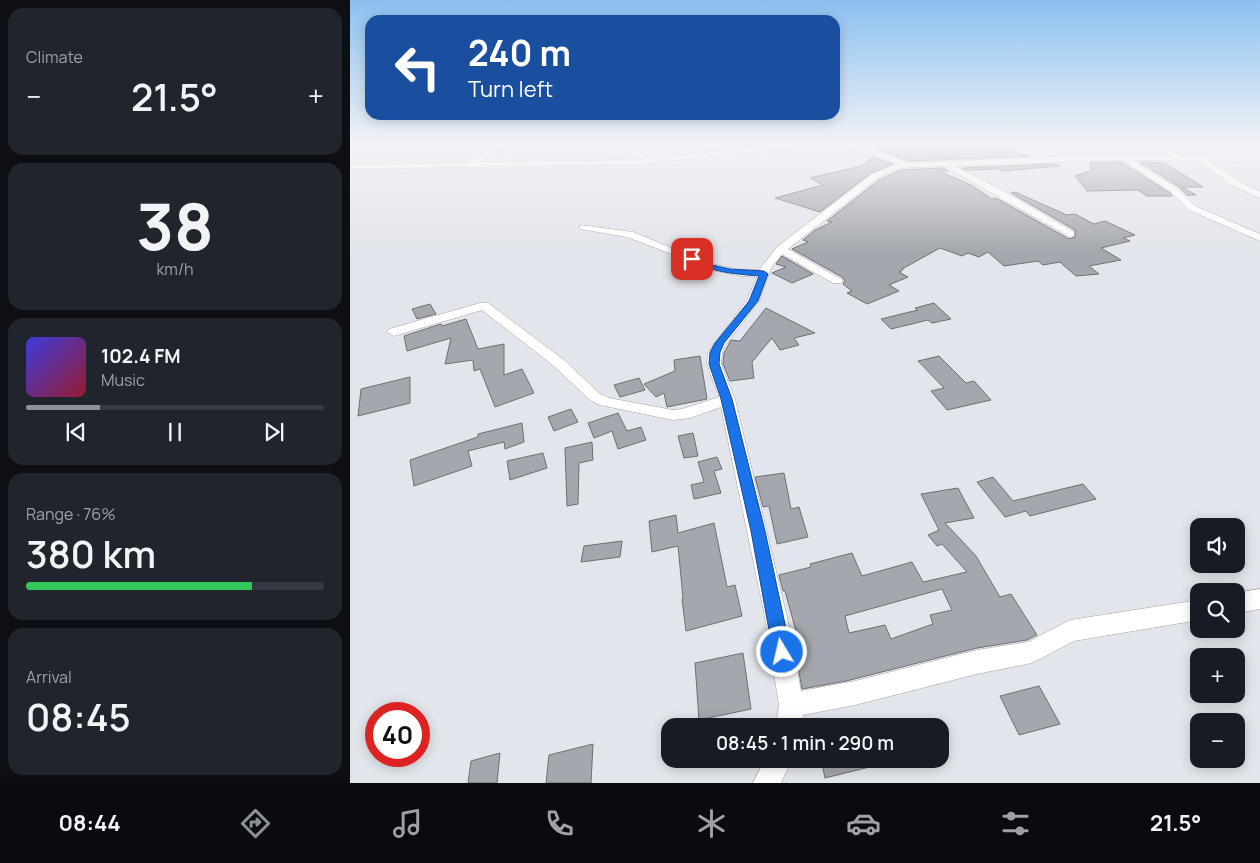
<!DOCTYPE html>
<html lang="en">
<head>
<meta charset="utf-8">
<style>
  body { margin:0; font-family:Manrope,sans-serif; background:#20242c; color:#f1f3f6; height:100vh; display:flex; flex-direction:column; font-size:19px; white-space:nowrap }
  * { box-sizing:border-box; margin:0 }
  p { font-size:16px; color:#9ea1a6 }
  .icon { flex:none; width:28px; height:28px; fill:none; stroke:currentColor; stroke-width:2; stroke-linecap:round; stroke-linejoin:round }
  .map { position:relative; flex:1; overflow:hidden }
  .side { display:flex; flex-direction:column; gap:8px; padding:8px; background:#0d0f14; width:350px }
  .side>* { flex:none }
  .hud { position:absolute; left:15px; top:15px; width:475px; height:105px; border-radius:15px; box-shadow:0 2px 12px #0003; background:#1a4fa0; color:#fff; overflow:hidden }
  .fabs { position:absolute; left:840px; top:518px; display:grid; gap:10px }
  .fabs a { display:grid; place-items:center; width:55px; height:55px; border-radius:10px; background:#171b24; box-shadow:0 2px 12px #0003; font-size:25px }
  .speed { position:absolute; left:15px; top:702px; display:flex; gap:10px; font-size:25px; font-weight:700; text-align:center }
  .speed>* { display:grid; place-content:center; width:65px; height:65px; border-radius:50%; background:#171b24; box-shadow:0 2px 12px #0003; line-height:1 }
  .speed .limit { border:8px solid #d22; background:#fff; color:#111 }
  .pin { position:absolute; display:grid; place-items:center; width:42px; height:42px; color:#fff; margin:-21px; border-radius:10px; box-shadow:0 2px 8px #0006 }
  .me { position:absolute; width:55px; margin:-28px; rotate:351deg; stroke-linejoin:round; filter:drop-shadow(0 0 4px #0008) }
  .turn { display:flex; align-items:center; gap:18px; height:105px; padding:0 20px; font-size:22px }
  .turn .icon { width:65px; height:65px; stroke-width:2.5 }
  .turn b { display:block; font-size:35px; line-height:42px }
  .big { font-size:38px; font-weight:600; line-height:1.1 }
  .side .widget { flex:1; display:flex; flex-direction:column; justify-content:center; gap:8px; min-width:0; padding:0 18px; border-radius:15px; background:#20242c }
  .side .dial { align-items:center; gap:0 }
  .dial b { font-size:65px; line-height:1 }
  .song { display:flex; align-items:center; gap:15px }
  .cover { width:60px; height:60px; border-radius:8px; background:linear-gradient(135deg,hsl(240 70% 55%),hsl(350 70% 35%)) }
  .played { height:5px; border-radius:2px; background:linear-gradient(90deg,#8c9099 25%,#363941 25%) }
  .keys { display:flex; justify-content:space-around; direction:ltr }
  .heat { display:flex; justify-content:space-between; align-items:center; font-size:28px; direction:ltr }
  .charge { height:8px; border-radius:4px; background:linear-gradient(90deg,#34c759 76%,#363941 0) }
  .trip { position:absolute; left:311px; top:718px; width:288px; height:50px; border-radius:15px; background:#171b24; box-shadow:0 2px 12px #0003; font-weight:600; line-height:50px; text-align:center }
  .tab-bar { display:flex; height:80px; justify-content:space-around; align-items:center; background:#090b0e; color:#9ea1a6 }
  .tab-bar .icon { width:35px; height:35px }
  .tab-bar .selected { color:#8c9099 }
  .tab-bar b { font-size:22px; color:#f1f3f6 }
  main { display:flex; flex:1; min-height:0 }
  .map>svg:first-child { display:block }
  .building { fill:#a4a7ad; stroke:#6d6f75; fill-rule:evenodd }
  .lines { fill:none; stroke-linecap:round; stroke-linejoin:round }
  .minor-casing { stroke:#a2a4aa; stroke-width:1 }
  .minor { fill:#fff; fill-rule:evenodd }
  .route { fill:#1a73e8; stroke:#114b97 }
</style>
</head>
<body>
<main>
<section class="side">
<div class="widget"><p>Climate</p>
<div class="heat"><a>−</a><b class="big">21.5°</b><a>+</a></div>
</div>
<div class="widget dial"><b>38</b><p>km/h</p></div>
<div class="widget">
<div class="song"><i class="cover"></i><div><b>102.4 FM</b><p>Music</p></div></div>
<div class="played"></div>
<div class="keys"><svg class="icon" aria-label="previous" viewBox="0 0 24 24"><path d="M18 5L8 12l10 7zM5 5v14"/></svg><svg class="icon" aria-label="pause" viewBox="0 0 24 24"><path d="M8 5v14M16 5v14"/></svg><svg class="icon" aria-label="next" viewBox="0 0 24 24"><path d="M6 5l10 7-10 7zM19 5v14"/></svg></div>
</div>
<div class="widget"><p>Range · 76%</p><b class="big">380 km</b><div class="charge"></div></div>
<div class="widget"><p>Arrival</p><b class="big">08:45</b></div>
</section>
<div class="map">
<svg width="910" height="783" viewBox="0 0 910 783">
  <rect width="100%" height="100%" fill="#e2e5eb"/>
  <path class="building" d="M615 143 622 145 629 143 646 148 650 147 679 156 559 161 526 148 579 145 581 147Z
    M522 157 543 164 521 173 470 212 425 198 473 185 460 178 512 166Z
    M771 162 820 193 822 196H797L788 190 737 191 725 176 741 171 740 163Z
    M790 162 815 163 853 187H832L846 195H837L828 186Z
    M705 164 710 166 652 171 650 169 617 170 612 168Z
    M594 168 598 171H589L621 185 642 199 646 198 719 239 725 237V230L661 193 665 192 717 215 725 214 744 224 755 221 785 235 773 238 780 241 751 248 771 260 739 266 749 274 726 276 710 262 693 265 688 261 654 266 638 252 629 257 618 253 612 256 590 248 552 269 553 270 549 272 558 277 539 285 549 291 517 304 497 293 502 291 493 284 495 281 492 277 442 249 458 242 453 240 465 230 482 222 477 221 529 180 551 170Z
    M432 256 463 274 442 283 422 273 436 267 426 264Z
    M584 303 601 319 582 323 578 320 541 329 531 319 568 310 565 308Z
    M80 304 86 314 67 319 62 309Z
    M416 308 465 333 444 338 449 345 430 350 422 338 402 362 404 378 380 381 373 364 374 353 381 340 390 341Z
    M116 319 128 349 154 344V375L172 369 184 393 145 407 130 369 124 371 123 360 95 364 101 338 57 351 54 336 91 324 92 326Z
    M350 356 357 399 317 407 314 393 306 397 294 384 325 371 324 360Z
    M589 356 616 383 624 381 641 400 597 410 581 391 594 388 568 361Z
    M60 377V403L8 416 11 389Z
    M289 378 295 390 270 397 264 385Z
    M221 409 228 422 204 431 198 417Z
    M268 413 277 431 291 427 296 440 268 449 262 431 244 438 238 423Z
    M172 423 174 442 155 449 154 442 118 451 122 466 64 486 60 460 128 437V434Z
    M343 433 348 456 334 458 328 436Z
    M242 442 243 460 229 463 228 504 217 506 215 448Z
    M193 453 197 468 160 480 157 461Z
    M367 457 372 469 364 471 371 493 344 499 341 485 354 482 348 462Z
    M434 473 441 509 449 507 458 537 427 544 419 506 413 507 405 477Z
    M643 477 663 501 733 484 746 499 680 516 676 511 655 517 627 482Z
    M608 488 624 518 595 523 626 556 650 597 661 594 687 635 677 640 627 648 496 681 452 689 444 643 449 642 435 591H433L429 575 461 567 460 564 502 553 512 576 562 562 573 582 617 572 592 544 587 546 578 535 589 530 571 494ZM592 589 602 610 580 615 583 624 541 639 535 625 499 633 495 616Z
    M326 515 328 533 364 523 377 587 385 585 392 616 336 631 332 599 333 598 328 546 302 552 299 521Z
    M272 541 270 557 231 562 234 546Z
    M393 653 401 709 349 720 345 663Z
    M689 686 710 724 669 735 650 696Z
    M243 744 241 783H196L199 755Z
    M150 753 147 783H118L121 761Z
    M471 759H535L536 763 475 778Z"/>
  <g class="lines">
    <defs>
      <path id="minor" d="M152 143H161L129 162 289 160 269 143H277L298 159 441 143H502L559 163 745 155 821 156 803 143H811L831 156 910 158V162L859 161 886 180 910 192V198L880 184 849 161 783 160 827 188 845 206 910 234V241L839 210 821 192 772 160 605 166 659 194 724 232V236L720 237 594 166 551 168 528 178 438 249 491 279 493 281 491 283H483L432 254 421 268 409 301 376 344 372 352 371 364 385 399 437 617 451 691 505 681 627 650 678 642 720 620 849 600V620L724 641 682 663 627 674 505 705 453 715 452 726H426L429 705 415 617 371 407 340 418 323 420 250 405 240 400 204 366 132 310 44 336 37 332 39 329 130 303H138L214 360 250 394 259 398 323 410 332 409 369 397 357 364 358 352 397 300 407 277 391 276 351 268 324 255 277 237 230 229V225L283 232 358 263 391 270H409L427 247 522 174 548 164 499 147 454 146 291 164 0 169V165L117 163Z
        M910 589V609L886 613V593Z
        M415 759H442L431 783H403Z"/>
    </defs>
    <use href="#minor" class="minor-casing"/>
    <use href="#minor" class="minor"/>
  </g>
  <linearGradient id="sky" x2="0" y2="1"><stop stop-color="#8bc0f0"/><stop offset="0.57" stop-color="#f2f3f6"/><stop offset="1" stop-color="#f2f3f6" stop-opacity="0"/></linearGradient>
  <rect width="910" height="253" fill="url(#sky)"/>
  <path class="route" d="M342 256 358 264 380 269 414 271 418 274 408 301 374 343 370 352 369 364 382 399 415 531 441 652 438 658 432 661 426 658 423 652 401 531 371 399 359 364 360 352 365 343 399 301 409 276C384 274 361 272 339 260L338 259Z"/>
</svg>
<div class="fabs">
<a><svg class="icon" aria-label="sound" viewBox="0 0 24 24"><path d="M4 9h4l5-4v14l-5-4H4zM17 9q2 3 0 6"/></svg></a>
<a><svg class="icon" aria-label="search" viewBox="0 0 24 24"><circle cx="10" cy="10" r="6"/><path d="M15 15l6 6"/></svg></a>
<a>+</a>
<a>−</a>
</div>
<div class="speed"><div class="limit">40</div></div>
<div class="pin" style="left:342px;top:259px;background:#d93025"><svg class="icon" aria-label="arrive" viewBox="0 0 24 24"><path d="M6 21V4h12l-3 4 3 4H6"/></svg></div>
<svg class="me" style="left:432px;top:652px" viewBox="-20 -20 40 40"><circle r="17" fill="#1a73e8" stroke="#fff" stroke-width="3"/><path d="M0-11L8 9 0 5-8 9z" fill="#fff"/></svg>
<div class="trip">08:45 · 1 min · 290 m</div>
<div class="hud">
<div class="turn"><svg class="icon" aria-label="left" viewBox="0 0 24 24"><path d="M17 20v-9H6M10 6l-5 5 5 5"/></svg><div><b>240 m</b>Turn left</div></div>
</div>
</div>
</main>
<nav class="tab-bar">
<b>08:44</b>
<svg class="icon selected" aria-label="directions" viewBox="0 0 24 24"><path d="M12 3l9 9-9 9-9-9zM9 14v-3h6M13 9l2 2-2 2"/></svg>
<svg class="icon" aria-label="music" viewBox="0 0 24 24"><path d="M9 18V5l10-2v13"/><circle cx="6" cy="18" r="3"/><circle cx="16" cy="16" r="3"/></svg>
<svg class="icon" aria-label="phone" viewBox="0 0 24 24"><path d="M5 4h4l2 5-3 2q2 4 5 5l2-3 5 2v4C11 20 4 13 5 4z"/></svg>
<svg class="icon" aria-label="climate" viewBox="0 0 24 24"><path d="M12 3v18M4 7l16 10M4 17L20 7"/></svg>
<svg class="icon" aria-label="car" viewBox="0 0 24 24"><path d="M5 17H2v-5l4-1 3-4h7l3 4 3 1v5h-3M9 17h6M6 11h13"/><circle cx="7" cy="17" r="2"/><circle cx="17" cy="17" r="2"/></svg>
<svg class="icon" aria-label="filters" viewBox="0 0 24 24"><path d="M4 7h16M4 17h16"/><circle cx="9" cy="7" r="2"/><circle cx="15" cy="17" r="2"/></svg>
<b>21.5°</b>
</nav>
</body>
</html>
